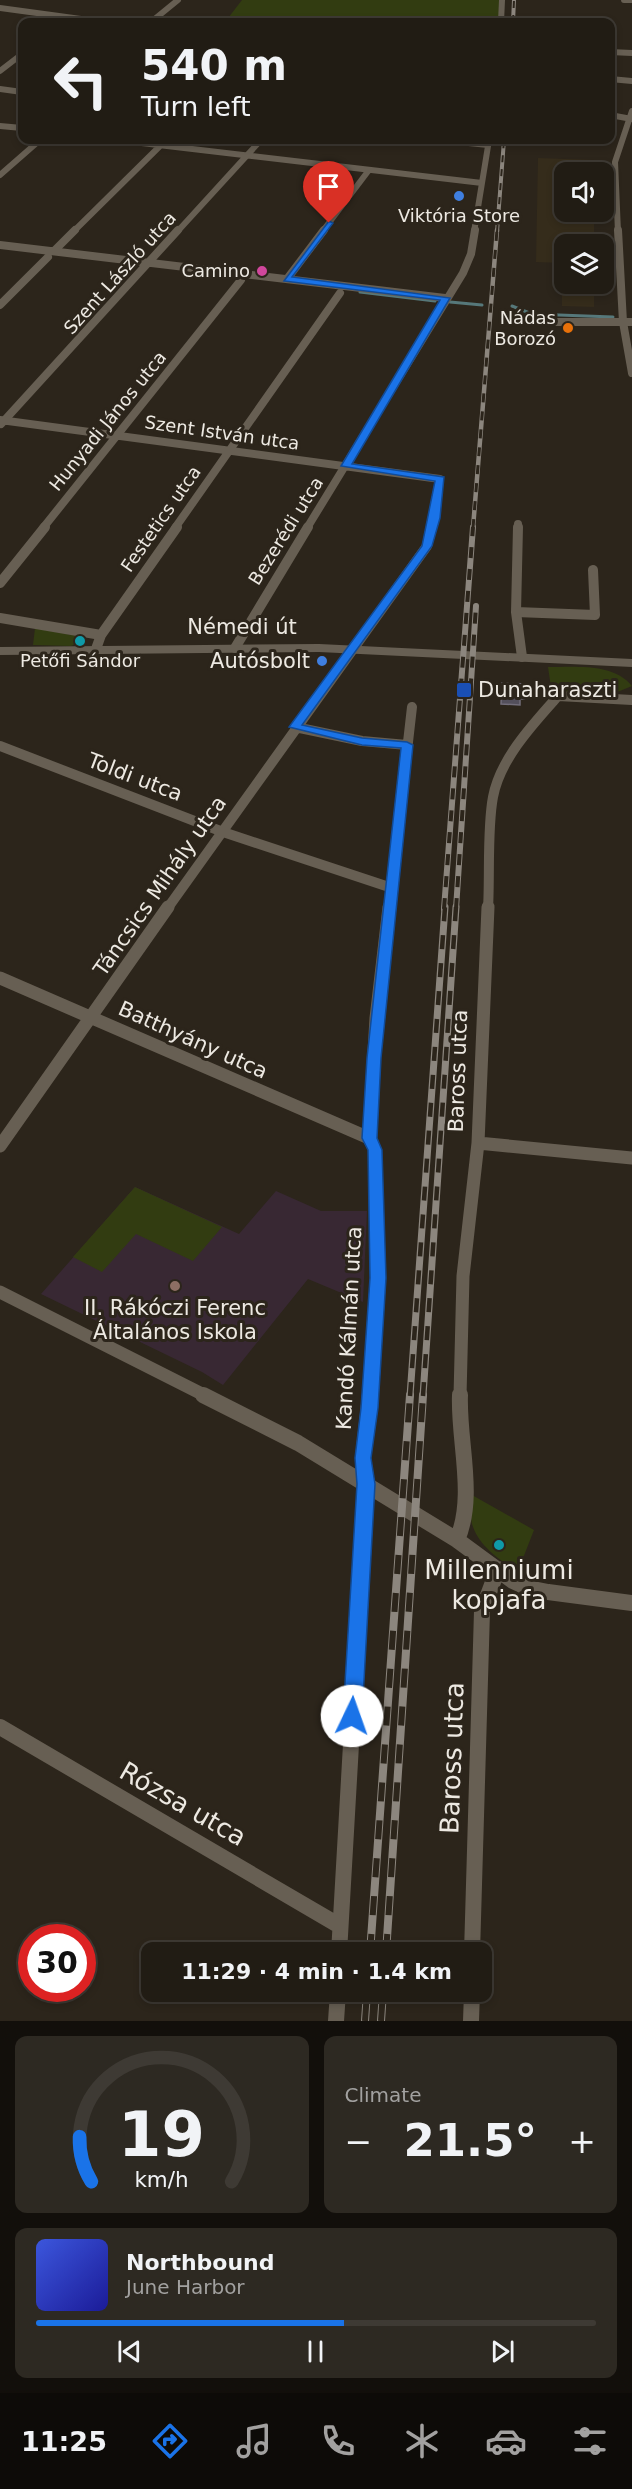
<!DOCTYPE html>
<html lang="en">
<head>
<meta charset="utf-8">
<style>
  body { margin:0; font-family:"DejaVu Sans",sans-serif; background:#2d2922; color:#f1f3f6; height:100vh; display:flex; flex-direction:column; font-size:22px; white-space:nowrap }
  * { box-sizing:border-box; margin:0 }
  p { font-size:20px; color:#a2a1a0 }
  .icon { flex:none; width:33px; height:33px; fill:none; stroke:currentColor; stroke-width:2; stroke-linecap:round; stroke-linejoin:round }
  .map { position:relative; height:2021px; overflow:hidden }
  .details { display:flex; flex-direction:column; gap:15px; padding:15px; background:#120f0b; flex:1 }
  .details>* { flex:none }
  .hud { position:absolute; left:18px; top:18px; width:597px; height:126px; border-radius:12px; box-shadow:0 3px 9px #0003,0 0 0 2px #3e3a34; background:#211c14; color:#f1f3f6; overflow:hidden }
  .buttons { position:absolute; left:554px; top:162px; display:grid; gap:12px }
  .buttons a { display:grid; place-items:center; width:60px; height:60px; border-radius:12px; background:#211c14; box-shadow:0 3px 9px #0003,0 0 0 2px #3e3a34; font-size:30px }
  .speed { position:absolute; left:18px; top:1924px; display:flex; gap:12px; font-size:30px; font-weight:700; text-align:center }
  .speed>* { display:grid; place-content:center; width:78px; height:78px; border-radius:50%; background:#211c14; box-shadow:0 3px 9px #0003,0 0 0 2px #3e3a34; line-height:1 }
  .speed .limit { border:9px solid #d22; background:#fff; color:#111 }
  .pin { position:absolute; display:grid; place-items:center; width:51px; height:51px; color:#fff; margin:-62px -26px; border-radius:50% 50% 50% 0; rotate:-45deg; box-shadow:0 0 6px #0007 }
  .pin .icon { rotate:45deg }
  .me { position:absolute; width:66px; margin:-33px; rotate:3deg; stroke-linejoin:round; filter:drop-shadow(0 0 4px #0008) }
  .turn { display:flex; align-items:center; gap:21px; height:126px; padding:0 24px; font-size:27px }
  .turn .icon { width:78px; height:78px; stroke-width:2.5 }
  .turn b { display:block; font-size:42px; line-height:51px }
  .big { font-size:45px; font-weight:800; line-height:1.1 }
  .details .widget { flex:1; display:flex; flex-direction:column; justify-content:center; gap:9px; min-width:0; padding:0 21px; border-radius:12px; background:#2d2922 }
  .details .dial { align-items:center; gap:0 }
  .dial svg { height:156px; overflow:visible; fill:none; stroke:#3e3a34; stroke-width:7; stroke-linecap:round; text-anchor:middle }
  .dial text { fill:#f1f3f6; stroke:none }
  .song { display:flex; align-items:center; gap:18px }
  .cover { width:72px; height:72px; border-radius:9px; background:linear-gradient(135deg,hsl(230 70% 55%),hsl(240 70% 35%)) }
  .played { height:6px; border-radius:3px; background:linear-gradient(90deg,#1a73e8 55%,#3e3a34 55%) }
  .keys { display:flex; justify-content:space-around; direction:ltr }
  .heat { display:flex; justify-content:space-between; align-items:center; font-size:33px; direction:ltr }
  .details .tiles { flex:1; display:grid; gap:15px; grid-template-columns:1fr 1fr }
  .widget:last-child { grid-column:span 2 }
  .trip { position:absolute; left:141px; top:1942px; width:351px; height:60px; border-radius:12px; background:#211c14; box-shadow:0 3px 9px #0003,0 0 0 2px #3e3a34; font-weight:800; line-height:60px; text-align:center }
  .tabs { display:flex; height:96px; justify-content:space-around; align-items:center; background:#0d0b08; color:#a2a1a0 }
  .tabs .icon { width:42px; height:42px }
  .tabs .on { color:#1a73e8 }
  .tabs b { font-size:27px; color:#f1f3f6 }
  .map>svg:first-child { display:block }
  .built { fill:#352c1b }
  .education { fill:#382833 }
  .green { fill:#323c11 }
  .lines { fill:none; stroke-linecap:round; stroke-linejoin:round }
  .stream { stroke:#56787a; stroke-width:3 }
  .building { fill:#534f5b; stroke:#726d7a; stroke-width:1.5 }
  .street-far4 { stroke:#675f53; stroke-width:6 }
  .street-far3 { stroke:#675f53; stroke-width:8 }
  .street-far2 { stroke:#675f53; stroke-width:10 }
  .street-far1 { stroke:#675f53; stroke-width:13 }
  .street { stroke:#675f53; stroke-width:16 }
  .secondary { fill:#675f53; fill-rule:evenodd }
  .rail-far4-casing { stroke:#8c867e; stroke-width:4 }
  .rail-far3-casing { stroke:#8c867e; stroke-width:4.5 }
  .rail-far2-casing { stroke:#8c867e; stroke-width:6 }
  .rail-far1-casing { stroke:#8c867e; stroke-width:7 }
  .rail-casing { stroke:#8c867e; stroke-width:8 }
  .rail-far4 { stroke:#2c251b; stroke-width:2; stroke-dasharray:7; stroke-linecap:butt }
  .rail-far3 { stroke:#2c251b; stroke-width:3; stroke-dasharray:9; stroke-linecap:butt }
  .rail-far2 { stroke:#2c251b; stroke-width:4; stroke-dasharray:11; stroke-linecap:butt }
  .rail-far1 { stroke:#2c251b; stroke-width:4.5; stroke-dasharray:14; stroke-linecap:butt }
  .rail { stroke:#2c251b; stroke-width:6; stroke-dasharray:19; stroke-linecap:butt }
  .route { fill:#1a73e8; stroke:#114b97; stroke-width:1.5 }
  .shop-dot { fill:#3f7fe0; stroke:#2c251b; stroke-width:2 }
  .hotel-dot { fill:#d1479c; stroke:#2c251b; stroke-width:2 }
  .food-dot { fill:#e8710a; stroke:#2c251b; stroke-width:2 }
  .culture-dot { fill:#0f9aa8; stroke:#2c251b; stroke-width:2 }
  .transit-dot { fill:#1a4fb4; stroke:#2c251b; stroke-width:2 }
  .education-dot { fill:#8d6e63; stroke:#2c251b; stroke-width:2 }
  .labels { text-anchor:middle; stroke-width:6; stroke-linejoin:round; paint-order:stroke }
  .far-poi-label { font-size:18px; fill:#ede9e2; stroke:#2c251b }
  .far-street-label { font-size:18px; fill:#ede9e2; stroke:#2c251b }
  .street-label { font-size:21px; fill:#ede9e2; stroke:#2c251b }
  .poi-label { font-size:21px; fill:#ede9e2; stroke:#2c251b; text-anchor:end }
  .near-poi-label { font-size:26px; fill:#ede9e2; stroke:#2c251b }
  .near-street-label { font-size:26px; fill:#ede9e2; stroke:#2c251b }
</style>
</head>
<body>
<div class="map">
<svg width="632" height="2021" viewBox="0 0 632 2021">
  <rect width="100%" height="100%" fill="#2c251b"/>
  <path class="built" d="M538 158 594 160V172H564V212H594V244H564V284H594V307L562 306V263L536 262Z"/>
  <path class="education" d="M135 1187 239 1234 276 1191 321 1211H367L363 1302 308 1279 223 1385 202 1372 41 1294Z"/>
  <path class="green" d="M242 0H500L501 22H225Z
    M35 628 83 637V641L71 646 33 645Z
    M548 667C575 667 614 663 632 686L610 695 552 694Z
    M135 1187 222 1227 193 1261 136 1234 102 1272 73 1257Z
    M472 1495 534 1530 518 1571C500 1561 478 1545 472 1524 470 1516 472 1504 472 1495Z"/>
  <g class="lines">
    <path class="stream" d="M360 292 435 301
      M450 302 482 305
      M512 306 532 314 613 317"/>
  </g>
  <path class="building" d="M502 683 527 684V699H520V705L501 704Z"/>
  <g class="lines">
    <path class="street-far4" d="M624 0H632
      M0 8 103 22
      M151 22 178 0
      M501 22 502 0
      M610 52 632 53
      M0 71 22 54
      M610 79 632 81
      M0 89 22 92
      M610 115 632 119
      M0 126 22 128
      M116 140 482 183
      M439 140 488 145
      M0 175 40 140
      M73 232 161 145
      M177 232 261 140
      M322 232 369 170
      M474 232 489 140
      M618 232 615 162 632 111"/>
    <path class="street-far3" d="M618 230 623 322 632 373
      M0 245 445 298
      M54 251 75 230
      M287 279 324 230
      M0 305 48 257
      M533 322H631
      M0 420 440 479 432 528
      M1 424 178 230
      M43 528 241 280
      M175 528 340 293
      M307 528 463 273 471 254 475 230
      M518 528V524"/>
    <path class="street-far2" d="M518 527 516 612 522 657
      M0 583 45 527
      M516 612 595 615 593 570
      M0 618 101 635
      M235 648 308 527
      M96 649 101 635 177 527
      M295 727 362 741 407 745
      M0 746 223 832 392 888
      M167 909 427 546 432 527
      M389 909 412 707
      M488 909C490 876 487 828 493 797 500 759 533 724 558 696L632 700"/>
    <path class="street-far1" d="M0 978 369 1138
      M478 1143 632 1158
      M0 1146 168 907
      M0 1292 206 1396
      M370 1396 378 1278 375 1150 369 1138 376 1018 389 907
      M460 1396 463 1276 478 1143 488 907"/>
    <path class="street" d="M203 1395 298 1443 457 1540 513 1581 528 1588 548 1592 632 1603
      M457 1540C476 1496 458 1441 460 1395
      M0 1727 340 1926
      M339 1953 366 1484 363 1458 370 1395
      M472 1953 482 1611 498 1569
      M336 2021 338 1992
      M471 2021 472 1992"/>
    <path class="secondary" d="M319 644 632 659V667L319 652 0 655V647Z"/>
    <defs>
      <path id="rail-far4" d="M513 22 514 0
        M497 232 504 140"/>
      <path id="rail-far3" d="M473 528 497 230"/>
      <path id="rail-far2" d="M444 909 473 527
        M456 909 476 606"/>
      <path id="rail-far1" d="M410 1396 445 907
        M423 1396 456 907"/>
      <path id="rail" d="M370 1953 410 1395
        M386 1953 423 1395
        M365 2021 367 1992
        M381 2021 383 1992"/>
    </defs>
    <use href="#rail-far4" class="rail-far4-casing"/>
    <use href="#rail-far3" class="rail-far3-casing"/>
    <use href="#rail-far2" class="rail-far2-casing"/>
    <use href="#rail-far1" class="rail-far1-casing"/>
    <use href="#rail" class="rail-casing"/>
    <use href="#rail-far4" class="rail-far4"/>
    <use href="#rail-far3" class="rail-far3"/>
    <use href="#rail-far2" class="rail-far2"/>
    <use href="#rail-far1" class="rail-far1"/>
    <use href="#rail" class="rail"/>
  </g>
  <path class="route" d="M329 221 333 223 292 277 450 298 352 464 444 477 440 518 432 546 302 725 362 738 407 742 413 745 381 1058 377 1138 382 1150 386 1278 378 1408 371 1458 375 1484 362 1716 359 1723 352 1725 346 1723 343 1716 357 1484 355 1458 361 1408 370 1278 368 1150 362 1138 367 1058 401 748 362 745 289 727 422 546 435 481 341 466 440 300 284 281Z"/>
  <g class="shop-dot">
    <circle cx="459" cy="196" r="6"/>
    <circle cx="322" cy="661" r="6"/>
  </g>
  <circle class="hotel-dot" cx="262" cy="271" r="6"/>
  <circle class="food-dot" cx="568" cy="328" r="6"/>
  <g class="culture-dot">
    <circle cx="80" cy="641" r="6"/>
    <circle cx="499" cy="1545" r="6"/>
  </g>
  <rect class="transit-dot" x="456" y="682" width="16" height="16" rx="3"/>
  <circle class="education-dot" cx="175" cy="1286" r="6"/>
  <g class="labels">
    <g class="far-poi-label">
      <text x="459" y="222">Viktória Store</text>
      <text x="250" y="277" text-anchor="end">Camino</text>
      <text x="556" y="324" text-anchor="end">Nádas<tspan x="556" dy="21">Borozó</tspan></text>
      <text x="80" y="667">Petőfi Sándor</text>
    </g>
    <g class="far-street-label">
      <text transform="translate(120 273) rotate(-48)" y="6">Szent László utca</text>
      <text transform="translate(108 421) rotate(-51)" y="6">Hunyadi János utca</text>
      <text transform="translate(222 433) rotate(8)" y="6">Szent István utca</text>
      <text transform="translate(161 519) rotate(-55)" y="6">Festetics utca</text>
      <text transform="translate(286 531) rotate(-58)" y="6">Bezerédi utca</text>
    </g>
    <g class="street-label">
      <text x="242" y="634">Némedi út</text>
      <text transform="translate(135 777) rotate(21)" y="7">Toldi utca</text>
      <text transform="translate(160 886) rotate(-55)" y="7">Táncsics Mihály utca</text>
      <text transform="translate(193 1040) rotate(24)" y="7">Batthyány utca</text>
      <text transform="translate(458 1071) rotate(-88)" y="7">Baross utca</text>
      <text transform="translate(349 1328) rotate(-87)" y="7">Kandó Kálmán utca</text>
    </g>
    <g class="poi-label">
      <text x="310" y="668">Autósbolt</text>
      <text x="478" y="697" text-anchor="start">Dunaharaszti</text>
      <text x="175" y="1315" text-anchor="middle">II. Rákóczi Ferenc<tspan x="175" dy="24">Általános Iskola</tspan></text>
    </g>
    <g class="near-poi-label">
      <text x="499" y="1579">Millenniumi<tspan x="499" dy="30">kopjafa</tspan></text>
    </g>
    <g class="near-street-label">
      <text transform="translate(452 1758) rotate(-88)" y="9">Baross utca</text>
      <text transform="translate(183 1804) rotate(30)" y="9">Rózsa utca</text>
    </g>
  </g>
</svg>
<div class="buttons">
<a><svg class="icon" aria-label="sound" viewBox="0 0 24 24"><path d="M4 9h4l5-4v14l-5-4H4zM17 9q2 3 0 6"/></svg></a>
<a><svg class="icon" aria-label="layers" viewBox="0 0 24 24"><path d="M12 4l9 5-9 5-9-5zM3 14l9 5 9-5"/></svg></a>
</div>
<div class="speed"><div class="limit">30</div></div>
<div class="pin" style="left:329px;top:223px;background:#d93025"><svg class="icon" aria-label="arrive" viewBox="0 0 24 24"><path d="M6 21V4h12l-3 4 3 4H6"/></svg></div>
<svg class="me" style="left:352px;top:1716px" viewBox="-20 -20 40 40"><circle r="19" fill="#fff"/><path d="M0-13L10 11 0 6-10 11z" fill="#1a73e8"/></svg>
<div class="trip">11:29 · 4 min · 1.4 km</div>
<div class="hud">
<div class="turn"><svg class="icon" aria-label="left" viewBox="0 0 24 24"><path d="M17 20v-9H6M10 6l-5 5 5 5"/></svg><div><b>540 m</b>Turn left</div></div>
</div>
</div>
<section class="details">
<div class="tiles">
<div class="widget dial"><svg viewBox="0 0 100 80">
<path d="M14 69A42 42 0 1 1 86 69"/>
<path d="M14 69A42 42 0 0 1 8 46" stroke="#1a73e8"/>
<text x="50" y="56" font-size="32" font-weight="700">19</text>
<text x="50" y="72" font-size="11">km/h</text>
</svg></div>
<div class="widget"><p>Climate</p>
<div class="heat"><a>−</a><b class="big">21.5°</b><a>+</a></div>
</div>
<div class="widget">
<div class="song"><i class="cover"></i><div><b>Northbound</b><p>June Harbor</p></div></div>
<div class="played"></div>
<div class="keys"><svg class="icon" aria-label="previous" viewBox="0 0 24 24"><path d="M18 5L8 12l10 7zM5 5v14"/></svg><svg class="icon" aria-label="pause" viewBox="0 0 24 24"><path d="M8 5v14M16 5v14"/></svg><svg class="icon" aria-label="next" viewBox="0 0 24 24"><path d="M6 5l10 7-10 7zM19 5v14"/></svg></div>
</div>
</div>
</section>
<nav class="tabs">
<b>11:25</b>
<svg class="icon on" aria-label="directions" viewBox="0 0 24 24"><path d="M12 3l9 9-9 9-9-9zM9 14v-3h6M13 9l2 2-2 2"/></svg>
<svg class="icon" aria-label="music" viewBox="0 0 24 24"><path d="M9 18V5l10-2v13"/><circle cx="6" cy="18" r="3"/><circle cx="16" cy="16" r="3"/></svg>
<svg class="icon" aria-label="phone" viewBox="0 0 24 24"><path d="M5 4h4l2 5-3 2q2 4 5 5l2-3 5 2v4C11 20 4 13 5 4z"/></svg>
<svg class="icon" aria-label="climate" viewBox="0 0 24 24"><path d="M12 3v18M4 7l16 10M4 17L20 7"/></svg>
<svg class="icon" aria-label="car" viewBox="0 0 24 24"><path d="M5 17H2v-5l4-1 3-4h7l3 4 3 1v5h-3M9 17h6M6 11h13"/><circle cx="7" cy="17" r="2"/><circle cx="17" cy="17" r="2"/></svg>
<svg class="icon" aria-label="filters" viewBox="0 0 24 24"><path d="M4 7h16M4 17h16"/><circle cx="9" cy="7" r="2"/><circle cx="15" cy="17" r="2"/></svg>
</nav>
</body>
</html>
